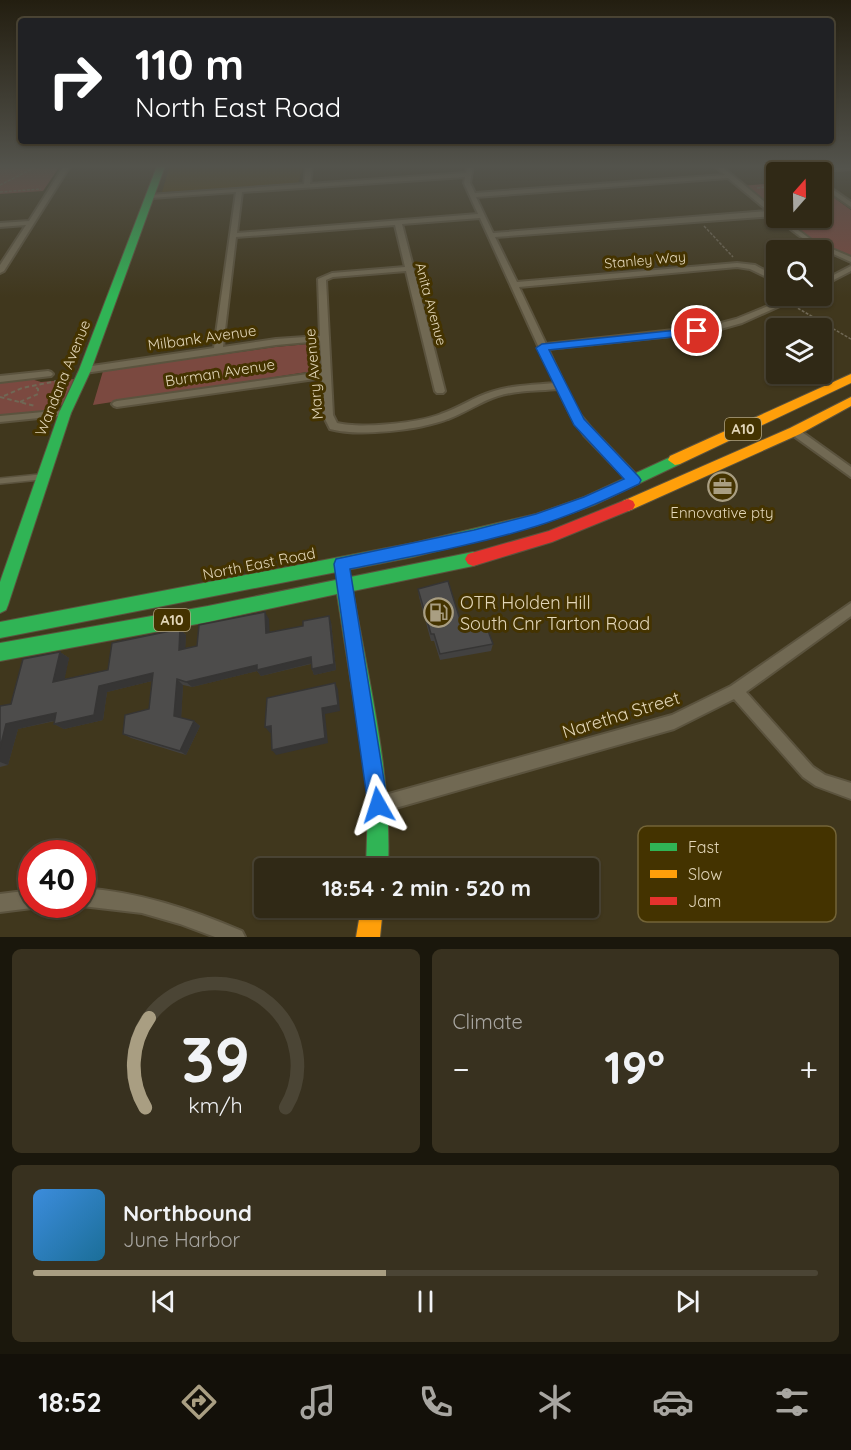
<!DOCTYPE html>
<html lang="en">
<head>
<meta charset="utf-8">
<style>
  body { margin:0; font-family:Quicksand,sans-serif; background:#38311f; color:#f1f3f6; height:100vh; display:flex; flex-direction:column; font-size:22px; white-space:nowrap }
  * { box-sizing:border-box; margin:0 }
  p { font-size:20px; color:#a8a6a1 }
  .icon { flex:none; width:33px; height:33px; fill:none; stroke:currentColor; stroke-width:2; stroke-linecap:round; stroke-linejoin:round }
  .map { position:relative; height:937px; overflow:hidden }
  .side { display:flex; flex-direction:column; gap:12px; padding:12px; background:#1a170c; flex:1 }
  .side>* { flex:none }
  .top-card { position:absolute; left:18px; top:18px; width:816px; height:126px; border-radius:6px; box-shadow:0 2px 4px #0004,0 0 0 2px #4b4535; background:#202124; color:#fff; overflow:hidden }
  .needle { width:39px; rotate:20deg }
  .buttons { position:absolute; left:766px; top:162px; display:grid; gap:12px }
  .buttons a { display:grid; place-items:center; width:66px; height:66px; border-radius:6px; background:#302916; box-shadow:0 2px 4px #0004,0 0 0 2px #4b4535; font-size:30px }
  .speed { position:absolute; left:18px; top:840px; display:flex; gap:12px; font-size:30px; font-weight:700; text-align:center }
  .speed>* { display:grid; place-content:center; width:78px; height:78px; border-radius:50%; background:#302916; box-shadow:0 2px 4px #0004,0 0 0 2px #4b4535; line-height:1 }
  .speed .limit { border:9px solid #d22; background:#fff; color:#111 }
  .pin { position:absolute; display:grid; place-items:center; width:51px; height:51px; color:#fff; margin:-26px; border:3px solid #fff; border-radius:50%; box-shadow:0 2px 6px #0007 }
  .me { position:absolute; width:66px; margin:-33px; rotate:354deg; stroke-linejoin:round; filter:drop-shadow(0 0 4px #0008) }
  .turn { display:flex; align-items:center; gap:21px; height:126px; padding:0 18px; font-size:27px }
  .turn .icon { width:78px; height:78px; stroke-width:2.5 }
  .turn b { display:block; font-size:42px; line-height:51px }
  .big { font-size:45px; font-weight:800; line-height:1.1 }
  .side .tile { flex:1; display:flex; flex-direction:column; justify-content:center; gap:9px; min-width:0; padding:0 21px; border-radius:9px; background:#38311f }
  .side .dial { align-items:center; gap:0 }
  .dial svg { height:156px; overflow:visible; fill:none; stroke:#4b4535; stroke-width:7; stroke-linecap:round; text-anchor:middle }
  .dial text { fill:#f1f3f6; stroke:none }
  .song { display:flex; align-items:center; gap:18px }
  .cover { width:72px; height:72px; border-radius:9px; background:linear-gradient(135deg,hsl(210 70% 55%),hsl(200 70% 35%)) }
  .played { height:6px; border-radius:3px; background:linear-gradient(90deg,#a99e82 45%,#4b4535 45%) }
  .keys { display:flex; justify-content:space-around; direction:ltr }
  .heat { display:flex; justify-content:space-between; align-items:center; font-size:33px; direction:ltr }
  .side .tiles { flex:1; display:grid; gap:12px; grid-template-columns:1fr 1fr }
  .tile:last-child { grid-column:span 2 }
  .trip { position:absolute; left:254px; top:858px; width:345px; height:60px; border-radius:6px; background:#302916; box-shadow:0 2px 4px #0004,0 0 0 2px #4b4535; font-weight:800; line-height:60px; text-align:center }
  .dock { display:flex; height:96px; justify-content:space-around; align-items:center; background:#131009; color:#a8a6a1 }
  .dock .icon { width:42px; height:42px }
  .dock .selected { color:#a99e82 }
  .dock b { font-size:27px; color:#f1f3f6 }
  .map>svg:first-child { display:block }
  .built { fill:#55420d }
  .green { fill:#7b4940 }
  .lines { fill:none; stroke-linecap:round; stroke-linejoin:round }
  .lane-casing { stroke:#5b533e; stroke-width:8 }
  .street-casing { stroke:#5b533e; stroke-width:4 }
  .fast-casing { stroke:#5b533e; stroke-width:2 }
  .slow-casing { stroke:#5b533e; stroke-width:2 }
  .jam-casing { stroke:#5b533e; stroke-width:2 }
  .path-far1 { stroke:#706855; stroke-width:1.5; stroke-dasharray:3 1.5; stroke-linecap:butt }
  .path { stroke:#706855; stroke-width:2; stroke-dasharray:4.5 3; stroke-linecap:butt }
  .lane { stroke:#716953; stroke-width:5 }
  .street { fill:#716953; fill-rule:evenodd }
  .fast { fill:#30b455; fill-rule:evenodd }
  .slow { fill:#ff9f0a; fill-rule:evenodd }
  .jam { fill:#e5322d; fill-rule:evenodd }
  .wall { fill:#424140 }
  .shaded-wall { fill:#363534 }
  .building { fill:#4d4c4b; stroke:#363534; stroke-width:1.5 }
  .route { fill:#1a73e8; stroke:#114b97; stroke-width:1.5 }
  .labels { text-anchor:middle; stroke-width:6; stroke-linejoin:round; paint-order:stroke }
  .far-street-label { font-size:14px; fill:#e2d6b8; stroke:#430 }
  .shield { fill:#430; stroke:#b3a581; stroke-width:1.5 }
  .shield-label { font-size:14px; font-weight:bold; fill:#e2d6b8 }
  .street-label { font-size:15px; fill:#e2d6b8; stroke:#430 }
  .poi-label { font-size:15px; fill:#e2d6b8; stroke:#430 }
  .near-poi-label { font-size:18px; fill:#e2d6b8; stroke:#430; text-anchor:start }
  .near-street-label { font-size:18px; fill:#e2d6b8; stroke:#430 }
  .key { fill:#430; stroke:#736437; stroke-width:1.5 }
  .key-label { font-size:16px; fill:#e2d6b8 }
</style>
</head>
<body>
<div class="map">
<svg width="851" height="937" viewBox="0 0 851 937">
  <rect width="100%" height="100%" fill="#40371d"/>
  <path class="built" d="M170 166H303L298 184 162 192Z"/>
  <path class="green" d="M0 166H60L43 191 0 194Z
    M777 183V216L741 186Z
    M822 189 851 210V257L803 237 779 218H822Z
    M319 343 320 370 93 405 103 371 275 347Z
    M31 379 41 382 74 379 65 403 52 410 0 415V382Z"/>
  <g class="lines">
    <defs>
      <path id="lane" d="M0 481 40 477"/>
      <path id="street" d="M64 166H70L4 271 0 273V265L26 225 0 227V223L29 221Z
        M306 166H312L310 184 466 173 467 166H473L470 183 475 193 725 175 715 166H721L777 212V215L775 216 495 237 517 282 737 263 755 265 777 277V282L750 269 737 267 519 287 546 344 710 326 736 319 793 296H802L742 323 710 332 548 349 577 411 592 429 638 477 639 480 638 483H630L584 435 570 414 558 389C538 391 517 390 498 396 481 401 465 413 448 419 420 430 359 437 330 429L323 415 322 378 117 407 114 406 112 404 114 402 117 401 322 372 320 341 276 345 85 373 81 370 85 367 214 348 236 192 151 198 149 197V195L304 184ZM465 177 464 183 478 214 237 233 242 192ZM728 178 768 211 493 233 476 197ZM480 218 555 383C534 385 512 385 491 392 474 397 459 408 441 414 418 423 361 429 337 423L333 415 326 280 333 277 406 271 435 391 437 393H443L445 391 402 224ZM395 225 405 267 332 273 318 279 320 336 276 339 223 347 236 237Z
        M844 166H851V169L806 172 800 171 803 169Z
        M822 182 851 202V207L822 187Z
        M777 217 782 218 813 241 851 257V262L809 243 777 219Z
        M851 266V271L822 286V281Z
        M48 371 51 372 53 374 51 376 0 382V376Z
        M65 410 70 413 68 415 0 422V416Z
        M795 427 851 467V477L791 434 790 431Z
        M851 603V616L746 692 813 767 825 775 851 783V799L816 786 803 777 734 699 674 729 378 813 372 811 370 805 372 799 378 797 672 715 731 686Z
        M82 888C139 892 190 909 242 931L245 937H215L180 924 142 913 82 906 79 904H82Z
        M32 890V904L38 905 32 908 0 912V894Z"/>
      <path id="fast" d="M157 166H165L91 370 71 413 8 605 6 610 0 613V582L59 413 79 370Z
        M675 455 682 460 680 464 594 505 536 526 413 557 0 638V622L413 543 536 514 584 497Z
        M473 552 478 554 481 559 478 564 473 566 353 591C369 683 392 775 388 868H366L368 805 365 772 337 594 208 622 0 661V643L208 606Z"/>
      <path id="slow" d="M851 374V383L680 464 675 465 668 460 670 456Z
        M851 397V406L800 434 633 509 628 511 623 509 621 505 623 501 790 428Z
        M361 908H383L380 937H356Z"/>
      <path id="jam" d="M628 499 633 501 635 505 633 509 552 542 473 566 468 564 465 559 468 554 549 531Z"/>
    </defs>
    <use href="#lane" class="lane-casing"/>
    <use href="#street" class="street-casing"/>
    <use href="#fast" class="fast-casing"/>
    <use href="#slow" class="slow-casing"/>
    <use href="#jam" class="jam-casing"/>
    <path class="path-far1" d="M0 185 38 166
      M757 188 777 186
      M0 192 41 189
      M704 226 733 257
      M794 306 851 339"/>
    <path class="path" d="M4 396 22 388 67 379
      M0 397 35 406
      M20 402 38 394V389L34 386"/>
    <use href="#lane" class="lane"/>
    <use href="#street" class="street"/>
    <use href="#fast" class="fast"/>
    <use href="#slow" class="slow"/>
    <use href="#jam" class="jam"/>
  </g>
  <path class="wall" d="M418 589 462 626 493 644 491 651 440 660 434 641H431L419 597Z
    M269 619V632L331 622 336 670 314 675 312 669 311 664 261 676 257 671 192 687 183 685 181 718 194 721 200 726 186 755 131 738 123 734 149 709 152 681 107 692 103 720 64 729 54 724 55 721 18 729 8 765 0 767V706L11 704 60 652 69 658 64 679 108 670 180 629 186 635 185 648 197 646Z"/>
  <path class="shaded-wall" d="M265 612 269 619 270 639 266 633Z
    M329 616 331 622 336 670 314 675 312 669Z
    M180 629 186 635 185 656 179 650Z
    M60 652 69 658 63 687 53 682Z
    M311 657 313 663 261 676 257 671 192 687 186 682 257 665Z
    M153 673 160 679 107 692 103 720 64 729 54 724 99 686Z
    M177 679 183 685 181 721 174 716Z
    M335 683 338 689 340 711 325 714 328 743 276 755 272 750 322 708Z
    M56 713 66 718 18 729 8 765 0 762V748L6 724Z
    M194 721 200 726 186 755 180 751Z
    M271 726 275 731 270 733 265 727Z"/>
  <path class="building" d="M448 581 462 626 484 620 493 644 440 654 434 634H431L418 589Z
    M265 612 266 633 303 626V621L329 616 334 664 312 669 311 657 257 670V665L186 682 177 679 174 716 194 721 180 751 123 734 125 715 149 709 153 673 99 686 94 715 54 724 56 713 6 724 0 748V706L11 704 23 659 60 652 53 682 108 670 112 643 180 629 179 650 197 646 199 625Z
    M335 683 338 705 322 708 325 738 272 750 271 726 265 727 267 698Z"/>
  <linearGradient id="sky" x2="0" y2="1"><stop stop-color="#231e10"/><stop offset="0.56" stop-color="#53534c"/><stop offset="1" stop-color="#53534c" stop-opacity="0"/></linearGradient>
  <rect width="851" height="297" fill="url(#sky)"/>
  <path class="route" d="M697 328 701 329V334L549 350 584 419 639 477 641 480 639 484C606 500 572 515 537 526 476 545 413 556 350 569L388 805 385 812 378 815 371 812 368 805 334 564 336 559 474 530 536 514 584 497 624 479 574 425 536 348 542 344Z"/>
  <defs>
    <symbol id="office-ring" viewBox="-11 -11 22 22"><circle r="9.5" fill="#430" stroke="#a99e82" stroke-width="1.5"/><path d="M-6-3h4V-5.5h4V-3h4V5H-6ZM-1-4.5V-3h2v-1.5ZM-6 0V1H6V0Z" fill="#a99e82"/></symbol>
    <symbol id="fuel-ring" viewBox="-11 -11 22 22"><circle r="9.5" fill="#430" stroke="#a99e82" stroke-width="1.5"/><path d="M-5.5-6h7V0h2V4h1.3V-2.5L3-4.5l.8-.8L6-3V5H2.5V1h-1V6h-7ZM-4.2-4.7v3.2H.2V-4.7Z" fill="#a99e82"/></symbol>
  </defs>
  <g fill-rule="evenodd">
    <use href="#office-ring" x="706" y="470" width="33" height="33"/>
    <use href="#fuel-ring" x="422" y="596" width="33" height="33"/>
  </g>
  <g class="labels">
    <g class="far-street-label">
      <text transform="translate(645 260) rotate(-5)" y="5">Stanley Way</text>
      <text transform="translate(431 304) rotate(75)" y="5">Anita Avenue</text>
    </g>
    <g class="shield">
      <rect x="725" y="418" width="36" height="22" rx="4.5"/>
      <rect x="154" y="609" width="36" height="22" rx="4.5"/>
    </g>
    <g class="shield-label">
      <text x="743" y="434">A10</text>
      <text x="172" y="625">A10</text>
    </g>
    <g class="street-label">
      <text transform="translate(202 338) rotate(-8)" y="5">Milbank Avenue</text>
      <text transform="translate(220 373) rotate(-9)" y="5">Burman Avenue</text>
      <text transform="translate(314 374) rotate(-95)" y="5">Mary Avenue</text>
      <text transform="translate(63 378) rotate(-68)" y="5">Wandana Avenue</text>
      <text transform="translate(259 564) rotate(-11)" y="5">North East Road</text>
    </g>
    <g class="poi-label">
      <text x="722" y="518">Ennovative pty</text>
    </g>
    <g class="near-poi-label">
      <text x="460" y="609">OTR Holden Hill<tspan x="460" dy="21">South Cnr Tarton Road</tspan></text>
    </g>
    <g class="near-street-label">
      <text transform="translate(621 715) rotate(-17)" y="6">Naretha Street</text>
    </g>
  </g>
  <rect x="638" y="826" width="198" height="96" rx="9" class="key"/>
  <rect x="650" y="843" width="27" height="8" fill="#30b455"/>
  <rect x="650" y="870" width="27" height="8" fill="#ff9f0a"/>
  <rect x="650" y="897" width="27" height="8" fill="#e5322d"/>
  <g class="key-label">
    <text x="688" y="853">Fast</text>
    <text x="688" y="880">Slow</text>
    <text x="688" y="907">Jam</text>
  </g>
</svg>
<div class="buttons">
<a><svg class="needle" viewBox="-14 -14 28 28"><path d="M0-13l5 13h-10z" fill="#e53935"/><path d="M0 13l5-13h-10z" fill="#a8a6a1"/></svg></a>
<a><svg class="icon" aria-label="search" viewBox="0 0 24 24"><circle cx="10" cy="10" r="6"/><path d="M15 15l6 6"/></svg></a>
<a><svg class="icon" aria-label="layers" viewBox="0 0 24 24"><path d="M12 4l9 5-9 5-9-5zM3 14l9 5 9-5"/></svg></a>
</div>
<div class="speed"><div class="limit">40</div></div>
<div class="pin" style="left:697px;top:331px;background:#d93025"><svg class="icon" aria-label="arrive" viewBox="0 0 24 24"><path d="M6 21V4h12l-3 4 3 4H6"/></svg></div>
<svg class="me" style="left:378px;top:805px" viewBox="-20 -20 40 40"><path d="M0-17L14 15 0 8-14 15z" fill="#1a73e8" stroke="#fff" stroke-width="4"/></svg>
<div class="trip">18:54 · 2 min · 520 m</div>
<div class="top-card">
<div class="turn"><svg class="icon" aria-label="right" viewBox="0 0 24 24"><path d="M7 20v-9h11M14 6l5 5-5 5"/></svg><div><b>110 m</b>North East Road</div></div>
</div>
</div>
<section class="side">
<div class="tiles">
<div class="tile dial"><svg viewBox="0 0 100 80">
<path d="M14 69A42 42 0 1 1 86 69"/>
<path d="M14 69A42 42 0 0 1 16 23" stroke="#a99e82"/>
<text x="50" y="56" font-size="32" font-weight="700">39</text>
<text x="50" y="72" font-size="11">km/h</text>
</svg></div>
<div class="tile"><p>Climate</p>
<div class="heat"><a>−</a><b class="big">19°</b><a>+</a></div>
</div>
<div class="tile">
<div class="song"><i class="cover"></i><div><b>Northbound</b><p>June Harbor</p></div></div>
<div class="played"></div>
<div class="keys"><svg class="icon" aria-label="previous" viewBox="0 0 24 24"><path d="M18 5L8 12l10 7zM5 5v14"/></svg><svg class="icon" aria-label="pause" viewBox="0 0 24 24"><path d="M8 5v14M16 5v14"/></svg><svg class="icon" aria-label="next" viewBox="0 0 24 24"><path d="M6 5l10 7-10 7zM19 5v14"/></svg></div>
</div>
</div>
</section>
<nav class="dock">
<b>18:52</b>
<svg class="icon selected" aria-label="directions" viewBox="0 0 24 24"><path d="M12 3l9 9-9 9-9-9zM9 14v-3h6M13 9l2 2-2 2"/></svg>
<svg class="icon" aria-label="music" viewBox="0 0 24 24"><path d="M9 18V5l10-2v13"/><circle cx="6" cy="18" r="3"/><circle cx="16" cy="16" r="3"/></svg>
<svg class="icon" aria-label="phone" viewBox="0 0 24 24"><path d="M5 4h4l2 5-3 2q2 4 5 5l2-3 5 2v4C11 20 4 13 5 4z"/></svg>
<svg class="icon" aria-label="climate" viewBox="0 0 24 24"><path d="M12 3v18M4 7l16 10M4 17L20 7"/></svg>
<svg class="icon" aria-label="car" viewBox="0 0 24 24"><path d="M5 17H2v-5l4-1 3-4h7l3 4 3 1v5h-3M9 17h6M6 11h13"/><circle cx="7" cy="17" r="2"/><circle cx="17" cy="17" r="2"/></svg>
<svg class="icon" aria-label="filters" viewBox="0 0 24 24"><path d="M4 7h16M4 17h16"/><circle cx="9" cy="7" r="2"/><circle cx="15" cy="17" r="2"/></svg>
</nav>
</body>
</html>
